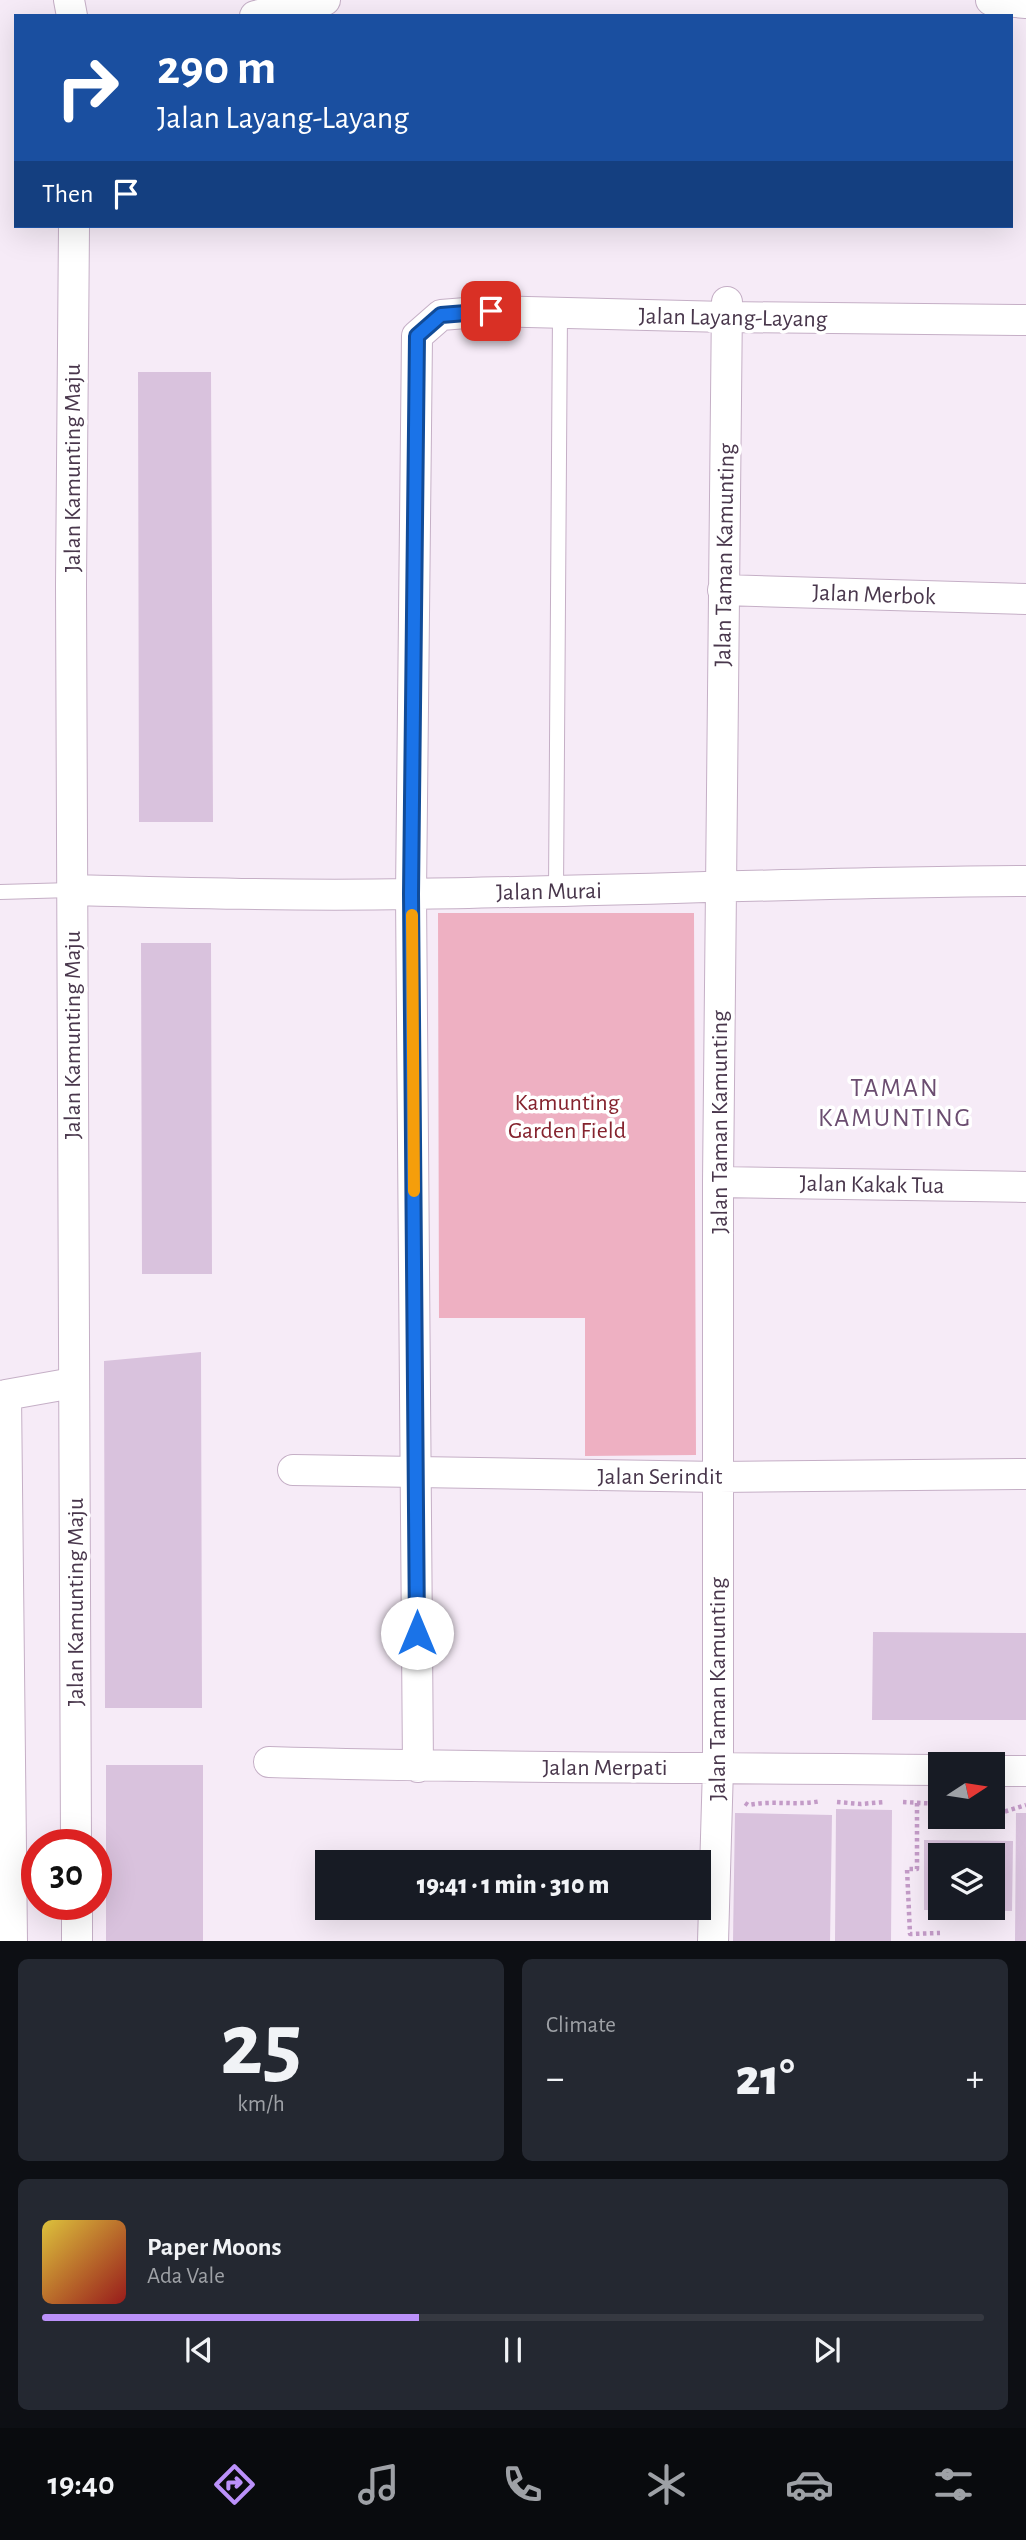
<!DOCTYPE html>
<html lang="en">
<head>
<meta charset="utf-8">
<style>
  body { margin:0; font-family:"Alegreya Sans",sans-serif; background:#242831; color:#f1f3f6; height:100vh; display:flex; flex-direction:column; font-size:26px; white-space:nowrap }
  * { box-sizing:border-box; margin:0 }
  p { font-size:23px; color:#9ea1a6 }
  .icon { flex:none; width:38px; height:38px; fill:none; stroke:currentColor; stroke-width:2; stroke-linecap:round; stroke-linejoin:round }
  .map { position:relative; height:1941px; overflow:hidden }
  .side { display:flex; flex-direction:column; gap:18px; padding:18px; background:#0d0f14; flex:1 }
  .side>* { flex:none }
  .top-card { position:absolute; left:14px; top:14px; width:999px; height:214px; border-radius:0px; box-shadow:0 7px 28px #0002; background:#1a4fa0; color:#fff; overflow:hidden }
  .needle { width:46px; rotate:78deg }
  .controls { position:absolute; left:928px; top:1752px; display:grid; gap:14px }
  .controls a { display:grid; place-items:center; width:77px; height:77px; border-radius:0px; background:#171b24; box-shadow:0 7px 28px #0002; font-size:35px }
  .speed { position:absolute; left:21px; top:1829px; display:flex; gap:14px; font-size:35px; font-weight:700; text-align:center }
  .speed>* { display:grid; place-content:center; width:91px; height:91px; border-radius:50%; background:#171b24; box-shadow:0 7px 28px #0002; line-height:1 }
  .speed .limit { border:10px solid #d22; background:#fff; color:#111 }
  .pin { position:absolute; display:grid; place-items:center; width:60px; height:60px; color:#fff; margin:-30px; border-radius:14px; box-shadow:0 4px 10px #0006 }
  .me { position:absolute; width:77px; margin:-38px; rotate:0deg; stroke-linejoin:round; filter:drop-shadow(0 0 5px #0008) }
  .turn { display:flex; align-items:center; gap:24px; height:147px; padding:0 28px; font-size:32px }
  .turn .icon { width:91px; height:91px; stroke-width:2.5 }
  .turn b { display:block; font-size:49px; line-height:60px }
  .then { display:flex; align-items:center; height:66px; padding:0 28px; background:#0003; gap:14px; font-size:26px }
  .big { font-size:52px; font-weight:800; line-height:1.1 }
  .side .card { flex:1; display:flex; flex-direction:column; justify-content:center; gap:10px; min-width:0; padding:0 24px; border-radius:10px; background:#242831 }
  .side .dial { align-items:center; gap:0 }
  .dial b { font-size:91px; line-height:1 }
  .song { display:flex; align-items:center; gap:21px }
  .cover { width:84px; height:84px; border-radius:10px; background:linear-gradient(135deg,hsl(50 70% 55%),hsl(0 70% 35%)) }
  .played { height:7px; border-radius:4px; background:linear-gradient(90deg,#bb91fa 40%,#363941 40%) }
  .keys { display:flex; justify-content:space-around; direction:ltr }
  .heat { display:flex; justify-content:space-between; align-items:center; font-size:38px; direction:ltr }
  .side .tiles { flex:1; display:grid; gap:18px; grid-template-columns:1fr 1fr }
  .card:last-child { grid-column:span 2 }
  .trip { position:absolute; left:315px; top:1850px; width:396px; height:70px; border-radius:0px; background:#171b24; box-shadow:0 7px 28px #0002; font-weight:800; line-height:70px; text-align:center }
  .dock { display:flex; height:112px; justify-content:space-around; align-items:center; background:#090b0e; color:#9ea1a6 }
  .dock .icon { width:49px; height:49px }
  .dock .on { color:#bb91fa }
  .dock b { font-size:32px; color:#f1f3f6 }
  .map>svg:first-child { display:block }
  .green { fill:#eeb0c2 }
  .building { fill:#d9c2dd }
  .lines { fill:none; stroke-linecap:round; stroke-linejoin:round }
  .lane-casing { stroke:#c5afc6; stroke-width:16 }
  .street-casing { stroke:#c5afc6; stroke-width:32 }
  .path { stroke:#c39bc7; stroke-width:4.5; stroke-dasharray:3.5 3.5; stroke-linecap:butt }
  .lane { stroke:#fff; stroke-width:14 }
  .street { stroke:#fff; stroke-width:30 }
  .route-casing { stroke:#114b97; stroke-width:18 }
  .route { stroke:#1a73e8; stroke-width:12 }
  .slow { stroke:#f59e0b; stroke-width:12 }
  .labels { text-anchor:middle; stroke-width:7; stroke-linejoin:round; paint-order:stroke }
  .street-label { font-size:24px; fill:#49374c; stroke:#fff }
  .park-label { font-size:24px; fill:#85232e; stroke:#fff }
  .neighbourhood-label { font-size:26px; letter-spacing:2px; fill:#6b4d70; stroke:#fff }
</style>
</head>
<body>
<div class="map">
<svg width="1026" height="1942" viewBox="0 0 1026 1942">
  <rect width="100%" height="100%" fill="#f6ebf7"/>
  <path class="green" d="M438 913H694L696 1455 585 1456V1318H439Z"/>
  <path class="building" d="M138 372H211L213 822H139Z
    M141 943H211L212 1274H142Z
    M201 1352 202 1708H105L104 1361Z
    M873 1632 1026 1633V1720H872Z
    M106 1765H203V1942H106Z
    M836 1809 892 1810 891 1942H835Z
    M735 1813 832 1815 830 1942H733Z
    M1016 1813H1026V1942H1015Z
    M924 1840 1013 1841 1012 1911 948 1910V1908H992V1855H940V1910H924Z"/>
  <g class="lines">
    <defs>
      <path id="lane" d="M556 890 560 313
        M0 892 72 890"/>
      <path id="street" d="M69 0 72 16
        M991 0 1026 3
        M255 16 325 0
        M74 226 71 585 76 1844
        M723 590 1026 599
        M72 890C185 893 298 896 411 894 616 891 821 882 1026 881
        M718 1182 1026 1187
        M6 1395 12 1942
        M0 1396 73 1383
        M293 1470 719 1477 1026 1474
        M269 1762C493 1769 716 1767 940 1770
        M418 1767 411 894 417 336 441 315 491 311 726 317 1026 320
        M992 1771H1026
        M77 1904V1942
        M713 1942 718 1767V1182L727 302"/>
    </defs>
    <use href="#lane" class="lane-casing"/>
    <use href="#street" class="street-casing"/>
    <path class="path" d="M837 1802 861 1804 884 1802
      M903 1802 940 1804
      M745 1803 748 1805C774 1800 797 1806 821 1801
      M917 1803V1869H907L910 1934 940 1933
      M992 1809 1000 1813 1026 1805"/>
    <use href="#lane" class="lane"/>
    <use href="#street" class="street"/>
  </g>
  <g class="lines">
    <defs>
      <path id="route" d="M417 1633 411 894 417 336 441 315 491 311"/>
    </defs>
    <use href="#route" class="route-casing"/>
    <use href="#route" class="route"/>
    <path class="slow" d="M412 915 414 1191"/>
  </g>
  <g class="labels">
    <g class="street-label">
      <text transform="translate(733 317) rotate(1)" y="8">Jalan Layang-Layang</text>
      <text transform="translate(72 468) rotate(-90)" y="8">Jalan Kamunting Maju</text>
      <text transform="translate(724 555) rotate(-89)" y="8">Jalan Taman Kamunting</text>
      <text transform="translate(874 594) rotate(2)" y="8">Jalan Merbok</text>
      <text transform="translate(549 891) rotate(-1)" y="8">Jalan Murai</text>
      <text transform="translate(72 1035) rotate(-90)" y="8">Jalan Kamunting Maju</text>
      <text transform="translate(719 1122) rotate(-90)" y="8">Jalan Taman Kamunting</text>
      <text transform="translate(872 1184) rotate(1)" y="8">Jalan Kakak Tua</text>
      <text x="660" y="1484">Jalan Serindit</text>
      <text transform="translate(75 1602) rotate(-90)" y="8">Jalan Kamunting Maju</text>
      <text transform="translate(717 1689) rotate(-90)" y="8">Jalan Taman Kamunting</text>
      <text x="605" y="1775">Jalan Merpati</text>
    </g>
    <g class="park-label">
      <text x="567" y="1110">Kamunting<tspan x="567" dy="28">Garden Field</tspan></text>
    </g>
    <g class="neighbourhood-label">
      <text x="895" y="1096">TAMAN<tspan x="895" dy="30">KAMUNTING</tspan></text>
    </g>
  </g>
</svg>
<div class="controls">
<a><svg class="needle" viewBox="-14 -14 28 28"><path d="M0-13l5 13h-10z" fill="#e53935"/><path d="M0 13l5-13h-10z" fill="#9ea1a6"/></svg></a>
<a><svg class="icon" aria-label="layers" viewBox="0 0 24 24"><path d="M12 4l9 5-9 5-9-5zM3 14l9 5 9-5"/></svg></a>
</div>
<div class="speed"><div class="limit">30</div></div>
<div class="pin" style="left:491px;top:311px;background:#d93025"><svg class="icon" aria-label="arrive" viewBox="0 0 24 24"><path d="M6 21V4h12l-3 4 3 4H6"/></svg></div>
<svg class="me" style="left:417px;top:1633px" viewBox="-20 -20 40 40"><circle r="19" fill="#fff"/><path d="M0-13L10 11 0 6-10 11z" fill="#1a73e8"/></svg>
<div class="trip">19:41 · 1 min · 310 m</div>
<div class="top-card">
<div class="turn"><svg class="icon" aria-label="right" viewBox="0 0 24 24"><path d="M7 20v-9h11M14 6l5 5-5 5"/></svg><div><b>290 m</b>Jalan Layang-Layang</div></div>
<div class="then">Then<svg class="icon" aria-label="arrive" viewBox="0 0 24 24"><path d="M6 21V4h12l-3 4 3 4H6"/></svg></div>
</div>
</div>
<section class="side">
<div class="tiles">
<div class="card dial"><b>25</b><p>km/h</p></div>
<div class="card"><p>Climate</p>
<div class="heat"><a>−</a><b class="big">21°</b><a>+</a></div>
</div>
<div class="card">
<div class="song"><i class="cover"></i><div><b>Paper Moons</b><p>Ada Vale</p></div></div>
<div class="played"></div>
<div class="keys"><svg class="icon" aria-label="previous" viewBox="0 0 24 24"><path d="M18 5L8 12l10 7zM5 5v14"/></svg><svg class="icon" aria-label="pause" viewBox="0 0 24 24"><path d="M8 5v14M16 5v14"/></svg><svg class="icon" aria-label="next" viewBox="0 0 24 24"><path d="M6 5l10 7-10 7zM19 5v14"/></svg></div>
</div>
</div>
</section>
<nav class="dock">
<b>19:40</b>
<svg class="icon on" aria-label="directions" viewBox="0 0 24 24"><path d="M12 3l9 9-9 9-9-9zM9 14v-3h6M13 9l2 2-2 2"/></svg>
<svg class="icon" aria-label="music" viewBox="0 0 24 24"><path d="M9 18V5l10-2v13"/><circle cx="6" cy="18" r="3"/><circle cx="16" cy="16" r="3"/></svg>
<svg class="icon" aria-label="phone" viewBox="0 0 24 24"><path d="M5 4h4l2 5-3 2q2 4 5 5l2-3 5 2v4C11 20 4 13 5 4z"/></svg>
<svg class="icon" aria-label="climate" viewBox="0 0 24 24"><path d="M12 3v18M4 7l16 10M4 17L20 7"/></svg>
<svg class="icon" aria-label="car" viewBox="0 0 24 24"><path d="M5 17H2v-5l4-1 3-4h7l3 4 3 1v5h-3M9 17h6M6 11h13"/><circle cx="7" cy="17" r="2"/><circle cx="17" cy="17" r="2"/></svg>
<svg class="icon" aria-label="filters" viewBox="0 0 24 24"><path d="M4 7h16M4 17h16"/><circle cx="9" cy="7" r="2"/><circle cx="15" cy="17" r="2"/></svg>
</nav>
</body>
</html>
